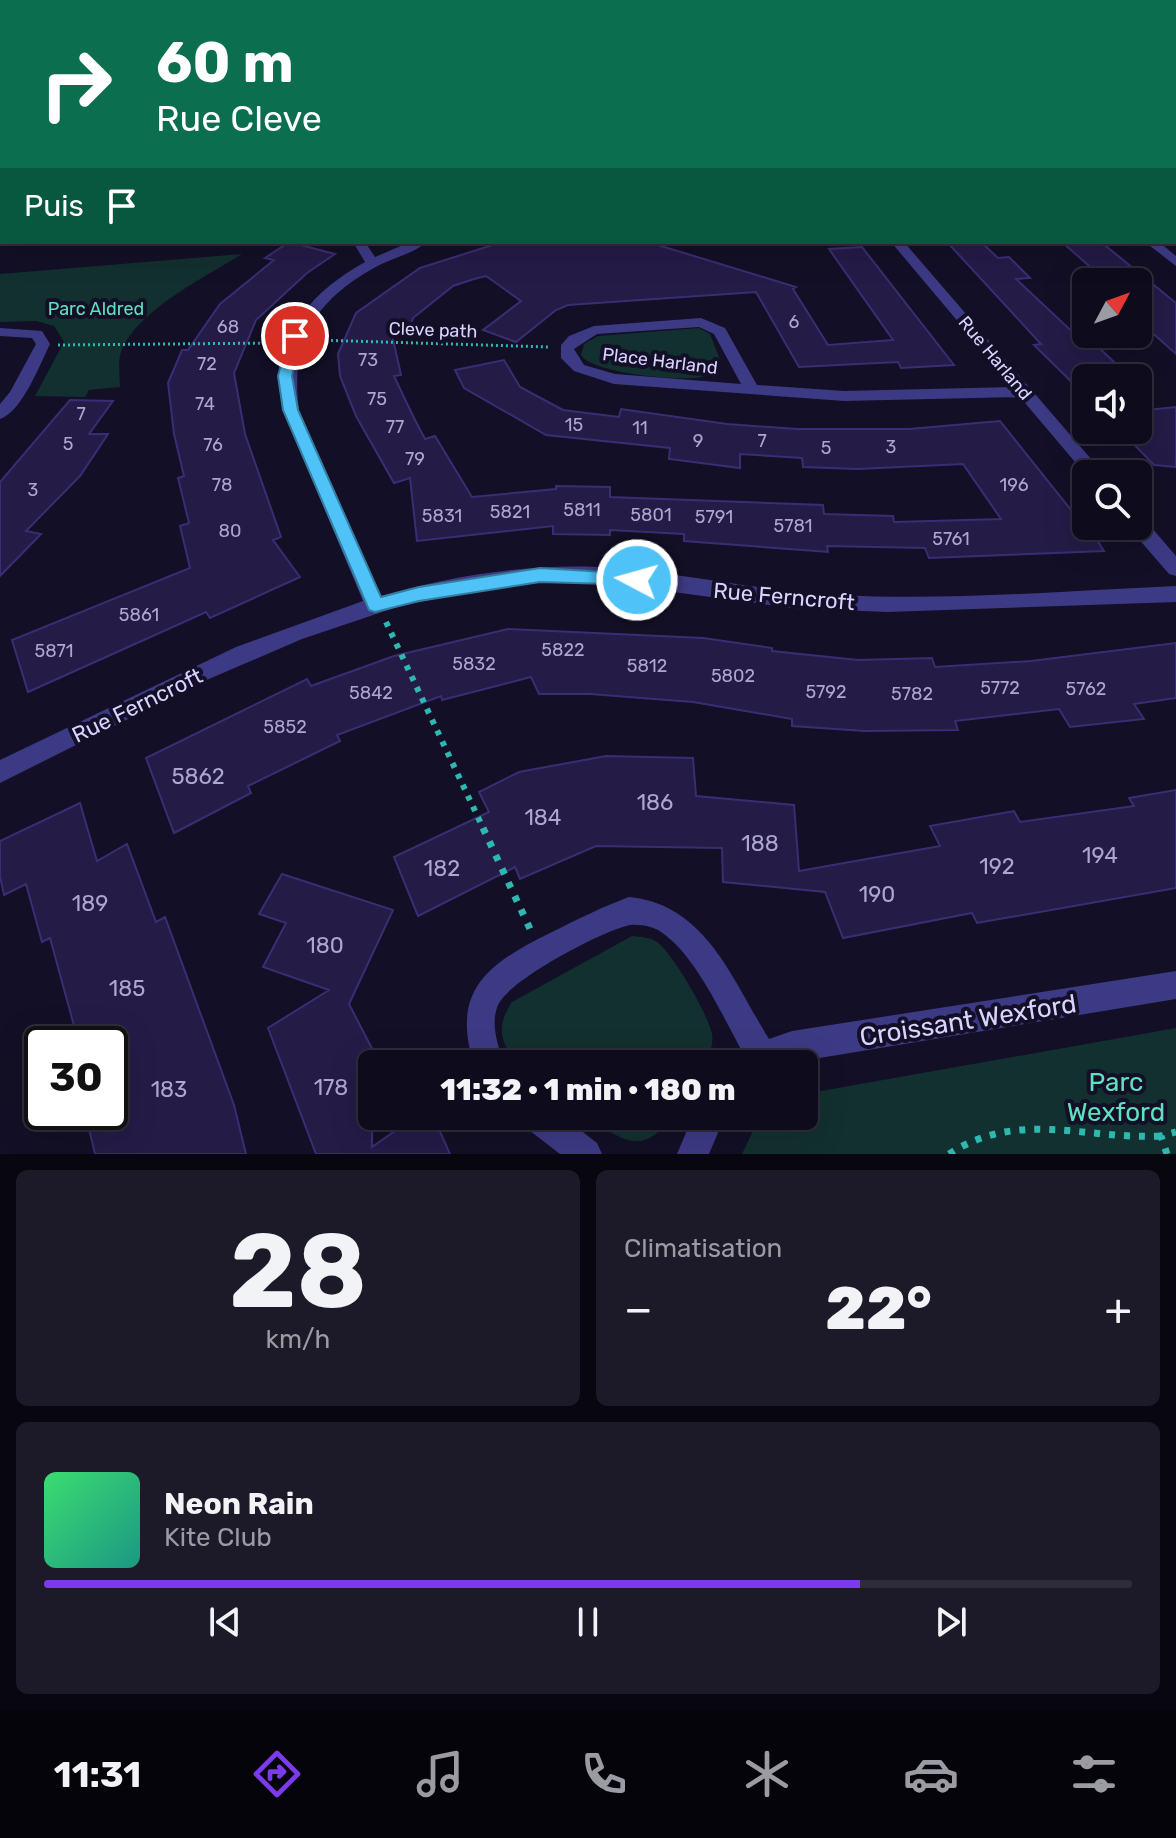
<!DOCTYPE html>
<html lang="fr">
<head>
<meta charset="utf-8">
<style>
  body { margin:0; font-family:Rubik,sans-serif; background:#1c1929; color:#f1f3f6; height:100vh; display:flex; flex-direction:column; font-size:30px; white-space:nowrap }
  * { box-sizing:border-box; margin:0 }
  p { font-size:26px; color:#9b9ba3 }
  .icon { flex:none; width:44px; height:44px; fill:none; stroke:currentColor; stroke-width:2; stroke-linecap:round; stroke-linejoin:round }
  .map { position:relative; height:1154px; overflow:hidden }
  .sheet { display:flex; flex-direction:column; gap:16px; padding:16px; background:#08060f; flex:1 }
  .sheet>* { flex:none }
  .banner { position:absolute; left:0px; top:0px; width:1176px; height:244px; box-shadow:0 8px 32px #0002,0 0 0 2px #2e2b3b; background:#0b6e4f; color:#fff; overflow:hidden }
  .needle { width:52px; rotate:49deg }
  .controls { position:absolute; left:1072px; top:268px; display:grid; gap:16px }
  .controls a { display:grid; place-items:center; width:80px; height:80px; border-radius:12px; background:#0e0b1c; box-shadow:0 8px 32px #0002,0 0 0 2px #2e2b3b; font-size:40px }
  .speed { position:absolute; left:24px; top:1026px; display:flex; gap:16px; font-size:40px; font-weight:700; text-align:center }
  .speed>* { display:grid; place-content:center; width:104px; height:104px; border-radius:50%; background:#0e0b1c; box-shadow:0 8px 32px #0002,0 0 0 2px #2e2b3b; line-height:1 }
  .speed .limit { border:4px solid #111; border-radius:12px; background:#fff; color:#111 }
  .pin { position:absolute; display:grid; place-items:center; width:68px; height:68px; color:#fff; margin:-34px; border:4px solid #fff; border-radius:50%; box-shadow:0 2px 8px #0007 }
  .me { position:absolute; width:88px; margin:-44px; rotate:276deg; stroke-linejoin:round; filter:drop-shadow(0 0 6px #0008) }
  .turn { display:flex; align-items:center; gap:28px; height:168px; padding:0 24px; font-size:36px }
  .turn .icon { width:104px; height:104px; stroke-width:2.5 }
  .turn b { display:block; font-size:56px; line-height:68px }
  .then { display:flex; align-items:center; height:76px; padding:0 24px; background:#0003; gap:16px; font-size:30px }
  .big { font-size:60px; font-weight:800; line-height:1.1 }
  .sheet .tile { flex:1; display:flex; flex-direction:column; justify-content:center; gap:12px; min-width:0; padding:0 28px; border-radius:12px; background:#1c1929 }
  .sheet .dial { align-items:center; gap:0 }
  .dial b { font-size:104px; line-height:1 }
  .song { display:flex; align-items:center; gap:24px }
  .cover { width:96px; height:96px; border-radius:12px; background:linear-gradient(135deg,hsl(140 70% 55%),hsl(170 70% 35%)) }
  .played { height:8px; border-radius:4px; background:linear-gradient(90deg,#7c3aed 75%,#2e2b3b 75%) }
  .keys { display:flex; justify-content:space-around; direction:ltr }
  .heat { display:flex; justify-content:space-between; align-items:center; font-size:44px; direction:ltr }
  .sheet .tiles { flex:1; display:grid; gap:16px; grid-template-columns:1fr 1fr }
  .tile:last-child { grid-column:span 2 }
  .trip { position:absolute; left:358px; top:1050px; width:460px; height:80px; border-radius:12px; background:#0e0b1c; box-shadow:0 8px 32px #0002,0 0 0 2px #2e2b3b; font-weight:800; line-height:80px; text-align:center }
  .dock { display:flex; height:128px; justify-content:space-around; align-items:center; background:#06040b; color:#9b9ba3 }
  .dock .icon { width:56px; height:56px }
  .dock .current { color:#7c3aed }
  .dock b { font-size:36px; color:#f1f3f6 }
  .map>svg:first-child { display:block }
  .green { fill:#12302f }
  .building { fill:#241b47; stroke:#3b2d73; stroke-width:2 }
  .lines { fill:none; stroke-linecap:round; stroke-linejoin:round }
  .path-far2 { stroke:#2fb8b0; stroke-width:3; stroke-dasharray:2 3; stroke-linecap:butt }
  .path-far1 { stroke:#2fb8b0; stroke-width:6; stroke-dasharray:5 7; stroke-linecap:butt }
  .path { stroke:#2fb8b0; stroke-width:7; stroke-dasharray:6 9; stroke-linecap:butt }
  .minor { fill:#3d3a85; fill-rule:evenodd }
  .rail { stroke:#00e5ff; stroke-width:3; stroke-dasharray:5 4; stroke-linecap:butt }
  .route { fill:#4fc3f7; stroke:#337fa1; stroke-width:2 }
  .labels { text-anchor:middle; stroke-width:8; stroke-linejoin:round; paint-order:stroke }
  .far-park-label { font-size:18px; fill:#5fe0c0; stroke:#130f26 }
  .number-label { font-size:18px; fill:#aca6d1 }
  .far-street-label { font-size:18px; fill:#d9d4ff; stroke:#130f26 }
  .street-label { font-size:22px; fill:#d9d4ff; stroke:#130f26 }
  .near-number-label { font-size:22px; fill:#aca6d1 }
  .near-street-label { font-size:26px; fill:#d9d4ff; stroke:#130f26 }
  .near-park-label { font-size:26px; fill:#5fe0c0; stroke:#130f26 }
</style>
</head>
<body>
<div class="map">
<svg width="1176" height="1154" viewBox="0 0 1176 1154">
  <rect width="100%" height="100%" fill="#130f26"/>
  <path class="green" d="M242 254C206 277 131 313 120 356 118 365 120 378 120 387L89 390 85 397 35 396 64 342 54 326 36 321 0 322V274Z
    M699 328 710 334 721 362C717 370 711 375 702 377 681 382 591 373 581 355L584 344 598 336Z
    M632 936C640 937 650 937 657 942 672 952 709 1016 712 1034 714 1045 709 1055 703 1064H519C499 1043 496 1026 512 1002Z
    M1176 1028V1154H742L753 1131 766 1116H804V1094Z
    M587 1116H673C644 1154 627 1145 587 1116Z"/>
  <path class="building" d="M289 242 335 254 307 273 256 320 234 373 245 434 281 537 273 540 300 577 210 618 206 612 28 692 12 640 190 568 180 526 189 523 178 478 184 476 174 434 168 383 182 350H188L220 304 274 260 265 258Z
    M502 242H648L796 287 793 289 828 345 893 340 829 249 862 247 954 365 901 368 898 362 799 367 756 292 568 305 556 310 516 342 483 330 521 301 486 276 474 279 453 286 413 318 407 335H392L401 375 394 376 414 418 425 439 435 436 472 497 556 489V486L610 487V497L823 505 824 514 893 516 894 522 1001 519 963 464 858 469 803 467 802 458 740 454V468L669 459 670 448 546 435 464 388 455 370 504 360 520 387 563 410 619 417 621 409 727 424 797 429H909L1000 421 1079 520H1084L1104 551 929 558 925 548 827 546 828 552 684 541V534L610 530V535L553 534V526L417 541 410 478 394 483 356 416 340 376 338 354 356 313 420 268Z
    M947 242H981L998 258 1009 257 1030 278 1016 279 1081 340 1090 339 1116 364 1102 365 1115 378H1086V396L1034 345 1041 344Z
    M1062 242H1101L1176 303V354L1138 320V282H1107Z
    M70 400 113 401 89 434H108L80 476 26 531 41 534 0 576V482Z
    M1176 407V467L1154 465 1120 430H1138V411Z
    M508 629 703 638 772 648V651L858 660 932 658 935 667 1031 661 1176 643V698L1134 704 1144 719 1070 727 1059 709 955 721 958 730 865 731 792 726V719L693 702 590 694H539L531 677 442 700 441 696 337 735 340 741 248 786 251 793 174 833 146 758 307 679 311 686 394 656Z
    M606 756 693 758 696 796 794 805 799 871 940 846 930 826 1014 811 1020 822 1134 806 1129 798 1176 790V888L977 923 972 913 843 938 825 892 723 882 722 848 596 846 520 879 515 867 418 916 394 857 489 812 479 792 519 772Z
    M80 803 97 861 127 844 156 922 165 917 234 1105 246 1154H95L85 1112H110V1044H79L50 938 42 942 26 884 4 895 0 876V841Z
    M282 874 393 910 349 1004 380 1064H372V1147L416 1116H433L450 1154H316L268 1028 329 990 263 967 286 923 259 914Z"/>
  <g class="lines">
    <path class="path-far2" d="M316 340 550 347
      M58 345 276 343"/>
    <path class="path-far1" d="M386 622 484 830"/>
    <path class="path" d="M483 828 531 931
      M949 1154C1018 1109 1085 1140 1161 1136
      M1167 1154 1161 1136 1176 1132"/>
    <path class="minor" d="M1174 67 1176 68V74L1174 73Z
      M0 183H2V189H0Z
      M353 242H365L375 257 410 242H427C413 254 389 259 372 269 314 302 290 343 299 410L381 596C449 576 526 564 597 567 677 571 756 591 837 595 950 601 1063 591 1176 586V602L887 612 791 608 599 582 536 583 466 592 397 607 302 639 202 682 0 783V760L236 647 363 601 283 410C274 338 303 297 365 262Z
      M891 242H904L1104 474 1086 475 1020 397 844 401 614 384 574 371 561 358V345L569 336 594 326 701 318 725 328 757 385 844 391 1013 387ZM699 327 714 334 741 384 615 374 584 365 574 349 597 334Z
      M1145 242H1159L1176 256V266Z
      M0 328 42 331 50 344C40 364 22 412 0 419V404L10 392 36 344 32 338 0 336Z
      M1138 518 1145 520 1176 556V576L1169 574 1131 530 1129 526H1138Z
      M629 897C706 904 733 981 769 1039L792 1031 1176 971V999L783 1064H738L743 1053C723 1017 695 954 661 932 653 926 636 923 626 926 599 933 509 980 498 1005 490 1024 498 1045 504 1064H474C450 990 489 963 550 933 576 920 602 907 629 897Z
      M520 1116H562L597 1143 602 1154H560L525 1127Z
      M693 1116H725L709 1154H677Z"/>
    <path class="rail" d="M1156 2 1176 1"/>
  </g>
  <path class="route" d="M295 332 302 336 292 376 298 410 381 597 419 587 540 568 637 574 647 580 644 585 540 582 419 601 375 612 369 610 283 410 278 376 288 336Z"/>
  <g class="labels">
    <g class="far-park-label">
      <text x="96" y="315">Parc Aldred</text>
    </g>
    <g class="number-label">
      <text x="794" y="328">6</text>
      <text x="228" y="333">68</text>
      <text x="368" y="366">73</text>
      <text x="207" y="370">72</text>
      <text x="377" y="405">75</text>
      <text x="205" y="410">74</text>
      <text x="81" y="420">7</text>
      <text x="574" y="431">15</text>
      <text x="395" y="433">77</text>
      <text x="640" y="434">11</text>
      <text x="698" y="447">9</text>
      <text x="762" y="447">7</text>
      <text x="68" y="450">5</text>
      <text x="213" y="451">76</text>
      <text x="891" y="453">3</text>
      <text x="826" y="454">5</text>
      <text x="415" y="465">79</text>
      <text x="222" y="491">78</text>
      <text x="1014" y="491">196</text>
      <text x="33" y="496">3</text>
      <text x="582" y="516">5811</text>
      <text x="510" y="518">5821</text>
      <text x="651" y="521">5801</text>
      <text x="442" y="522">5831</text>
      <text x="714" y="523">5791</text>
      <text x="793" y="532">5781</text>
      <text x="230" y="537">80</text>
      <text x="951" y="545">5761</text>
      <text x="139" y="621">5861</text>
      <text x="563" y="656">5822</text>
      <text x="54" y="657">5871</text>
      <text x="474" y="670">5832</text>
      <text x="647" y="672">5812</text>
      <text x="733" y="682">5802</text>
      <text x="1000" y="694">5772</text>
      <text x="1086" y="695">5762</text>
      <text x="826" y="698">5792</text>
      <text x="371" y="699">5842</text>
      <text x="912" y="700">5782</text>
      <text x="285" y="733">5852</text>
    </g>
    <g class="far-street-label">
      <text transform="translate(433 330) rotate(2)" y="6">Cleve path</text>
      <text transform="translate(995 358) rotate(50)" y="6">Rue Harland</text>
      <text transform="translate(660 361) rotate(7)" y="6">Place Harland</text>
    </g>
    <g class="street-label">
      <text transform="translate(784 596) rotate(5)" y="8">Rue Ferncroft</text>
      <text transform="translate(137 705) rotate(-26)" y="8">Rue Ferncroft</text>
    </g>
    <g class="near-number-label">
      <text x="198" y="784">5862</text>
      <text x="655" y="810">186</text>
      <text x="543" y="825">184</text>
      <text x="760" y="851">188</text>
      <text x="1100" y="863">194</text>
      <text x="997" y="874">192</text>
      <text x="442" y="876">182</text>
      <text x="877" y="902">190</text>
      <text x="90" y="911">189</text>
      <text x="325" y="953">180</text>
      <text x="127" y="996">185</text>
      <text x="331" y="1095">178</text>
      <text x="169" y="1097">183</text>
    </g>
    <g class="near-street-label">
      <text transform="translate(968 1020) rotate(-9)" y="9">Croissant Wexford</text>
    </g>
    <g class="near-park-label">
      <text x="1116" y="1091">Parc<tspan x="1116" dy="30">Wexford</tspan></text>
    </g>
  </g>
</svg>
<div class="controls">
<a><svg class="needle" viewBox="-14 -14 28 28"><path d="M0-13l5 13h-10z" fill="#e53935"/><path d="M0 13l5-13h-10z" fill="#9b9ba3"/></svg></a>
<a><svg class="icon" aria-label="sound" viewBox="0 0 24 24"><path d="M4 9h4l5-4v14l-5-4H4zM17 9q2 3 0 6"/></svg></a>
<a><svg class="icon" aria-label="search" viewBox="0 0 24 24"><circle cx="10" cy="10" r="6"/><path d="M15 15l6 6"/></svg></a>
</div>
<div class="speed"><div class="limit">30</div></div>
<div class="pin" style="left:295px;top:336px;background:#d93025"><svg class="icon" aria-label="arrive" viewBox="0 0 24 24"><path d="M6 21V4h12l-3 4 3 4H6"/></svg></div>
<svg class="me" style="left:637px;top:580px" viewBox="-20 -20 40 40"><circle r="17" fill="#4fc3f7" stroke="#fff" stroke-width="3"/><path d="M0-11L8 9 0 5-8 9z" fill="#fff"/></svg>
<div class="trip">11:32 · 1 min · 180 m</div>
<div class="banner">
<div class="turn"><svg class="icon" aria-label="right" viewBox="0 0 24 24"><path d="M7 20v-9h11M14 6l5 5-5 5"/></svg><div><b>60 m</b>Rue Cleve</div></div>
<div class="then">Puis<svg class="icon" aria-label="arrive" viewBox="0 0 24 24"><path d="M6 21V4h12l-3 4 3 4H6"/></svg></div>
</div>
</div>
<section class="sheet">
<div class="tiles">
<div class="tile dial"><b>28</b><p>km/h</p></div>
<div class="tile"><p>Climatisation</p>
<div class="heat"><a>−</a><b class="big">22°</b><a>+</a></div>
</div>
<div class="tile">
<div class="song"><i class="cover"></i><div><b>Neon Rain</b><p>Kite Club</p></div></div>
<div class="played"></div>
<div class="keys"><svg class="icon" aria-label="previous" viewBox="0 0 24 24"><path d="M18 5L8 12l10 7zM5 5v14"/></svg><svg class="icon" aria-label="pause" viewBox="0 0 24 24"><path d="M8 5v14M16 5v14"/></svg><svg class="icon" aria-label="next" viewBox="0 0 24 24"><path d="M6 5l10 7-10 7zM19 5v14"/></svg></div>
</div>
</div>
</section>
<nav class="dock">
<b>11:31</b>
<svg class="icon current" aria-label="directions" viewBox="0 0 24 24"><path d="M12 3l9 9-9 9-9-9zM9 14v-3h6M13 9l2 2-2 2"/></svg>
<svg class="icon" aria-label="music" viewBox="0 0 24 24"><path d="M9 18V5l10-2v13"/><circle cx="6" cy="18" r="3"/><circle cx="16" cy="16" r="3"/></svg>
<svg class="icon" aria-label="phone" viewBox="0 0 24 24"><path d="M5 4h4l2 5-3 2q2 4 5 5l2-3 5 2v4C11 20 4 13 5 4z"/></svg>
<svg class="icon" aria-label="climate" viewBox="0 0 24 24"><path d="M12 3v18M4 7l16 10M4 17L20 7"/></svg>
<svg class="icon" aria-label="car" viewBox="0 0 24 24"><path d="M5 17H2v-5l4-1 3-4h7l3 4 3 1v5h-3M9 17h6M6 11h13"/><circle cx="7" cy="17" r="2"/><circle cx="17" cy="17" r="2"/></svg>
<svg class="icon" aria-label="filters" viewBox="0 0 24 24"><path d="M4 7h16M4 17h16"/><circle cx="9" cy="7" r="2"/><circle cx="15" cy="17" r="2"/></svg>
</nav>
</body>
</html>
